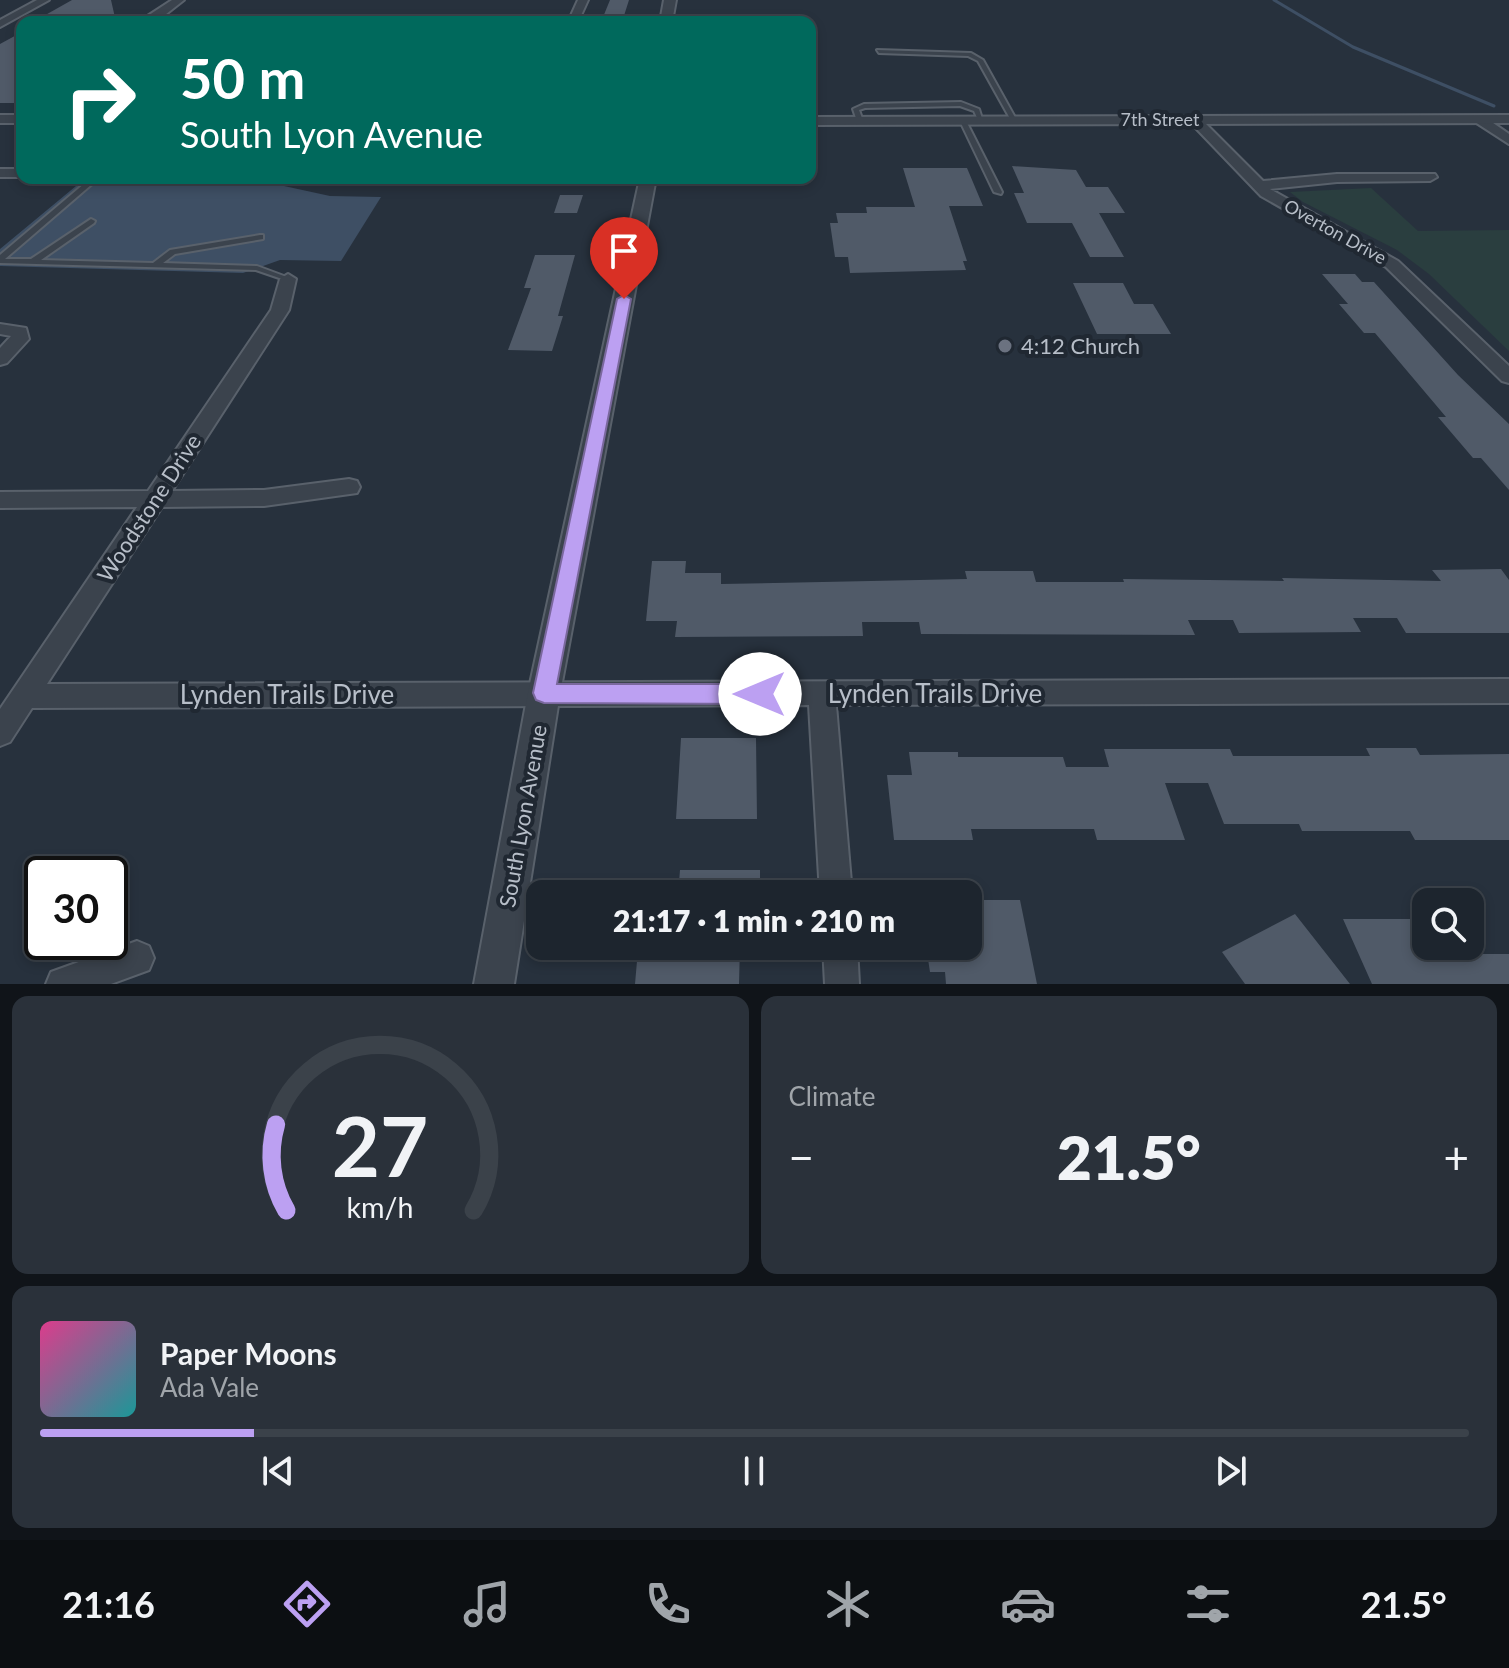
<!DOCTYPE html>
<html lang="en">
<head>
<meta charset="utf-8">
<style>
  body { margin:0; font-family:Lato,sans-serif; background:#2a313a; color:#f1f3f6; height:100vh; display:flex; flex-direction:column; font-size:30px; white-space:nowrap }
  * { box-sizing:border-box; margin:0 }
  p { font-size:26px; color:#a0a5aa }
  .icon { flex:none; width:44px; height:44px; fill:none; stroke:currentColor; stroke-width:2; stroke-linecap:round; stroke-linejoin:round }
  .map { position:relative; height:984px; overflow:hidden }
  .side { display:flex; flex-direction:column; gap:12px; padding:12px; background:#101419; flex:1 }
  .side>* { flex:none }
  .top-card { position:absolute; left:16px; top:16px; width:800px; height:168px; border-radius:16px; box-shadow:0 4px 12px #0003,0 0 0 2px #3b424a; background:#00695c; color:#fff; overflow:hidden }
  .buttons { position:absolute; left:1412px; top:888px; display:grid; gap:16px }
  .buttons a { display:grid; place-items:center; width:72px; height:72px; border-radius:16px; background:#1d252e; box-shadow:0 4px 12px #0003,0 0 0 2px #3b424a; font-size:40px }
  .speed { position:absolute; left:24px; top:856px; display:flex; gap:16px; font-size:40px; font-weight:700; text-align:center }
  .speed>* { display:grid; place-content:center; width:104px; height:104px; border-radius:50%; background:#1d252e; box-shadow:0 4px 12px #0003,0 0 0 2px #3b424a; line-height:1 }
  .speed .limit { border:4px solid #111; border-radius:12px; background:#fff; color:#111 }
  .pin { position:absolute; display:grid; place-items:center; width:68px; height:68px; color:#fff; margin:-82px -34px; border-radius:50% 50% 50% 0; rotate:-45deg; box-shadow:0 0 8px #0007 }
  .pin .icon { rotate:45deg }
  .me { position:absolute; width:88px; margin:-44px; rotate:270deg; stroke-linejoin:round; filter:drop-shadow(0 0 6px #0008) }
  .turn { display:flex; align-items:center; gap:28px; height:168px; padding:0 32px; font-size:36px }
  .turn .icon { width:104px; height:104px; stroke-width:2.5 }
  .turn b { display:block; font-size:56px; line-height:68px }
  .big { font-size:60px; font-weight:800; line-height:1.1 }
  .side .widget { flex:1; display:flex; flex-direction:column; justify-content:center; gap:12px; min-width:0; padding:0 28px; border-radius:16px; background:#2a313a }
  .side .dial { align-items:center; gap:0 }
  .dial svg { height:208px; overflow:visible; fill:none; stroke:#3b424a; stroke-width:7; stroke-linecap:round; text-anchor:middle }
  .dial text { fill:#f1f3f6; stroke:none }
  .song { display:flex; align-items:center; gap:24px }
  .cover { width:96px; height:96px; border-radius:12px; background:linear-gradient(135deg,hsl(330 70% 55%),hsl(180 70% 35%)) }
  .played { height:8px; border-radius:4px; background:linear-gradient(90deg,#bca0f2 15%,#3b424a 15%) }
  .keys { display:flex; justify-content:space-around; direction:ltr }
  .heat { display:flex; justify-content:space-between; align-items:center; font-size:44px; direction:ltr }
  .side .tiles { flex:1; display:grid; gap:12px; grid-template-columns:1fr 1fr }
  .widget:last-child { grid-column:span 2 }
  .trip { position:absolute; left:526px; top:880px; width:456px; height:80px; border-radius:16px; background:#1d252e; box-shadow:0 4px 12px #0003,0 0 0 2px #3b424a; font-weight:800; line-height:80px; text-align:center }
  .menu { display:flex; height:128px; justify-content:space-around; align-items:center; background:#0c0f12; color:#a0a5aa }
  .menu .icon { width:56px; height:56px }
  .menu .current { color:#bca0f2 }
  .menu b { font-size:36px; color:#f1f3f6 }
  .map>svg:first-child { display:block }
  .green { fill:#2a3e3f }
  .water { fill:#3e4f64 }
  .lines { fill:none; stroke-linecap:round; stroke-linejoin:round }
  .stream { stroke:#3e4f64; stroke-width:3 }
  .building { fill:#505a68 }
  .service-casing { stroke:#59616b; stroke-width:4 }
  .minor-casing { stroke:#59616b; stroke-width:4 }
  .tertiary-casing { stroke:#59616b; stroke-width:4 }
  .service { fill:#3b434d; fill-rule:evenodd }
  .minor { fill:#3b434d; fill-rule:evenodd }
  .tertiary { fill:#3b434d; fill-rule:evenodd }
  .route { fill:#bca0f2; stroke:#7a689d; stroke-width:2 }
  .worship-dot { fill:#6b7280; stroke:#202832; stroke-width:3 }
  .labels { text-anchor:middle; stroke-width:8; stroke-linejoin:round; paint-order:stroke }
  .far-street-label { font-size:18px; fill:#b7bec8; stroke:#202832 }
  .poi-label { font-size:22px; fill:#b7bec8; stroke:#202832; text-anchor:start }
  .street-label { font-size:22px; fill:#b7bec8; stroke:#202832 }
  .near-street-label { font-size:26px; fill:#b7bec8; stroke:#202832 }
</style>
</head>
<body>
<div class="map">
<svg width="1509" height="984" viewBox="0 0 1509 984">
  <rect width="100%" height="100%" fill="#27313d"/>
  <path class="green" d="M1371 188 1418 231 1509 230V351L1429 274 1397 250 1303 202 1290 192Z"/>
  <path class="water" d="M76 186H284L330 196 381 197 341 261 280 260 243 273 0 266V249Z"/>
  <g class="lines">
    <path class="stream" d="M1274 0 1353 47 1494 106"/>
  </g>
  <path class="building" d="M72 0H111L116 22H33Z
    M610 0H629L622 22H601Z
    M22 32V103H0V44Z
    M1012 166 1076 170 1086 187H1108L1125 213H1099L1124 257H1090L1072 223H1027L1014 193H1024Z
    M903 168H967L983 206H949L967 261H963L966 270 850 273 848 257H835L830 223H838L836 213H867L866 207H915Z
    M560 195H583L577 213H554Z
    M535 255H575L558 316H563L552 351 508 350 531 288H524Z
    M1322 274H1355L1362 282H1374L1458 375 1509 424V490L1481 458H1473L1438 417H1446L1375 333H1364L1339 304H1348Z
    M1073 283H1123L1134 304H1153L1171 334H1097Z
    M652 561H686L685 573H721V584L967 579 965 571H1033L1036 582H1124L1123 579 1284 581 1282 578 1441 581 1432 570 1501 569 1509 580V633H1406L1397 618H1353L1361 632 1239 633 1233 620H1188L1195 635 921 634 919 622H862L863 636 675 637 677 621H646Z
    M681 738H756L757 819H676Z
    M1366 748H1416L1420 755 1509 754V840H1415L1410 831H1302L1299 824H1224L1208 783H1165L1185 840H1097L1094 829H971L973 840H894L887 775H912L909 752H958V757H1063L1066 767H1109L1104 749H1230L1233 756H1370Z
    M680 870H760V894H678Z
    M968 900H1020L1037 984H946L945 972H930L926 946H968Z
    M1295 914 1350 984H1245L1222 952Z
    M1343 919H1426V946H1451L1455 954H1509V984H1372Z
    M675 946H740L739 984H635L637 961 674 960Z"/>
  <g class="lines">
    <defs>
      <path id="service" d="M877 50 971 53 983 60 1017 121 1012 122 978 61 968 56 879 53Z
        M961 102 979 109 983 122H979L974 111 960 106 865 108 859 110 863 121 860 123 857 121 853 109 864 104Z
        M961 120 966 121 1002 192 1001 194 994 192 960 121Z
        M91 178H99L5 259H31L91 219 95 221 94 223 41 260 153 263 170 250 260 235H263V239L175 254 163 263 257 266 292 279 288 281 256 270 0 263V255Z"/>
      <path id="minor" d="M37 0H49L0 27V20Z
        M172 0H184L156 22H146V17Z
        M578 0H588L578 22H568Z
        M321 17 325 22H291Z
        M501 19 506 20 507 22H496Z
        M1475 116H1483L1509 134V144L1475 122Z
        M1191 117H1199L1263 181 1337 174H1435L1437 177 1430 181 1337 182 1270 189 1398 261 1509 366V383L1502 381 1386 267 1261 196 1191 123Z
        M0 169H22V177H0Z
        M288 274 296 279 289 310 172 491 264 490 349 479 357 481 360 487 357 493 264 506 162 507 47 684 1509 679V703L836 705 852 894H820L809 705 32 708 10 742 0 746V709L137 507 0 508V492L148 491 271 310 280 279Z
        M0 324 26 328 29 339 7 363 0 365V348L11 336 0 334Z
        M137 941 149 946 154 958 149 970 111 984H46L51 972Z
        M823 946H857L859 984H825Z"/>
      <path id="tertiary" d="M664 0H676L672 22H660Z
        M0 115H22V123H0Z
        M1509 115V123L810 125V117Z
        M640 178H656L560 693 514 984H474L528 693Z"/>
    </defs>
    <use href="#service" class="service-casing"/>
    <use href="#minor" class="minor-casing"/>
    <use href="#tertiary" class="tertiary-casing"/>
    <use href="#service" class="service"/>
    <use href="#minor" class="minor"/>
    <use href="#tertiary" class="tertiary"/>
  </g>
  <path class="route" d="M624 295 631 299 557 684H760L768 687 772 694 768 701 760 704 544 703 536 700 533 693 617 299Z"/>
  <circle class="worship-dot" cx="1005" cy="346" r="8"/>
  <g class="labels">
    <g class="far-street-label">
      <text x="1160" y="126">7th Street</text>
      <text transform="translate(1335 232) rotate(29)" y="6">Overton Drive</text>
    </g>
    <g class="poi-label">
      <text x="1021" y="354">4:12 Church</text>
    </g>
    <g class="street-label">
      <text transform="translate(149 508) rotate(-57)" y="8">Woodstone Drive</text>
      <text transform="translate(523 816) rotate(-80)" y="8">South Lyon Avenue</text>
    </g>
    <g class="near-street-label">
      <text x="935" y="703">Lynden Trails Drive</text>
      <text x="287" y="704">Lynden Trails Drive</text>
    </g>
  </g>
</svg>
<div class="buttons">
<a><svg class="icon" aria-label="search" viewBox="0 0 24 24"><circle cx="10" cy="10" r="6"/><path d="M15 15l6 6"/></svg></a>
</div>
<div class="speed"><div class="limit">30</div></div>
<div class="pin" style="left:624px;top:299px;background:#d93025"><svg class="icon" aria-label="arrive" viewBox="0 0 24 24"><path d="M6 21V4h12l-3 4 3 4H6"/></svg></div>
<svg class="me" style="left:760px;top:694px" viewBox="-20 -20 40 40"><circle r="19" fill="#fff"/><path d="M0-13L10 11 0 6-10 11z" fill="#bca0f2"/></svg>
<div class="trip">21:17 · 1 min · 210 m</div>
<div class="top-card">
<div class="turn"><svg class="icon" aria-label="right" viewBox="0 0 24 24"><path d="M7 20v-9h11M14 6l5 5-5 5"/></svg><div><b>50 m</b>South Lyon Avenue</div></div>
</div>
</div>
<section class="side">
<div class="tiles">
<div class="widget dial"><svg viewBox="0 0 100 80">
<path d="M14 69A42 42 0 1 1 86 69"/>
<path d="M14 69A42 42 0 0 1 10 36" stroke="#bca0f2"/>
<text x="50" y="56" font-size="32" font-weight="700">27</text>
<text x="50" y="72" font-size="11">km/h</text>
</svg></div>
<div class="widget"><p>Climate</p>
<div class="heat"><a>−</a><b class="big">21.5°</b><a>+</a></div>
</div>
<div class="widget">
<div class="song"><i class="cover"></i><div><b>Paper Moons</b><p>Ada Vale</p></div></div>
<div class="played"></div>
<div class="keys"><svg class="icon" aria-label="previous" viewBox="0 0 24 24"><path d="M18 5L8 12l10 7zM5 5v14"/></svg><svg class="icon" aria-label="pause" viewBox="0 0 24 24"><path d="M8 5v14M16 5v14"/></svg><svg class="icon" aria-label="next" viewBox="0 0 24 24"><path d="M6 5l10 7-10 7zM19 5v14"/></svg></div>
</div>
</div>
</section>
<nav class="menu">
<b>21:16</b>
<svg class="icon current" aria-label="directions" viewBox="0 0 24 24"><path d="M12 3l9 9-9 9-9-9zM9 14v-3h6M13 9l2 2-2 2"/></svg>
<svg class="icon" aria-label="music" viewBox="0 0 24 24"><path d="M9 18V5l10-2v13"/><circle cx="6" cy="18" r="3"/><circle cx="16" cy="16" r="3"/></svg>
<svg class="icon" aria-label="phone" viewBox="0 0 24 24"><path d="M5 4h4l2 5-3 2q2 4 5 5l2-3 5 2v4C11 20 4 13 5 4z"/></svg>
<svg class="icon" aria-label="climate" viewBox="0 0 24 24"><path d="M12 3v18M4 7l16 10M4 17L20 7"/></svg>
<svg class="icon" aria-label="car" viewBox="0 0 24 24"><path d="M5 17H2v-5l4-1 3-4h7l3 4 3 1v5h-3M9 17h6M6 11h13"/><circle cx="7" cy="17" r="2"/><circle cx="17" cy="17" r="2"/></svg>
<svg class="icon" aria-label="filters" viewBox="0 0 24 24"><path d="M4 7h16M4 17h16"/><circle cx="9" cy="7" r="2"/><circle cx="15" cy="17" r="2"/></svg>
<b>21.5°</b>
</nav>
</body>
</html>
